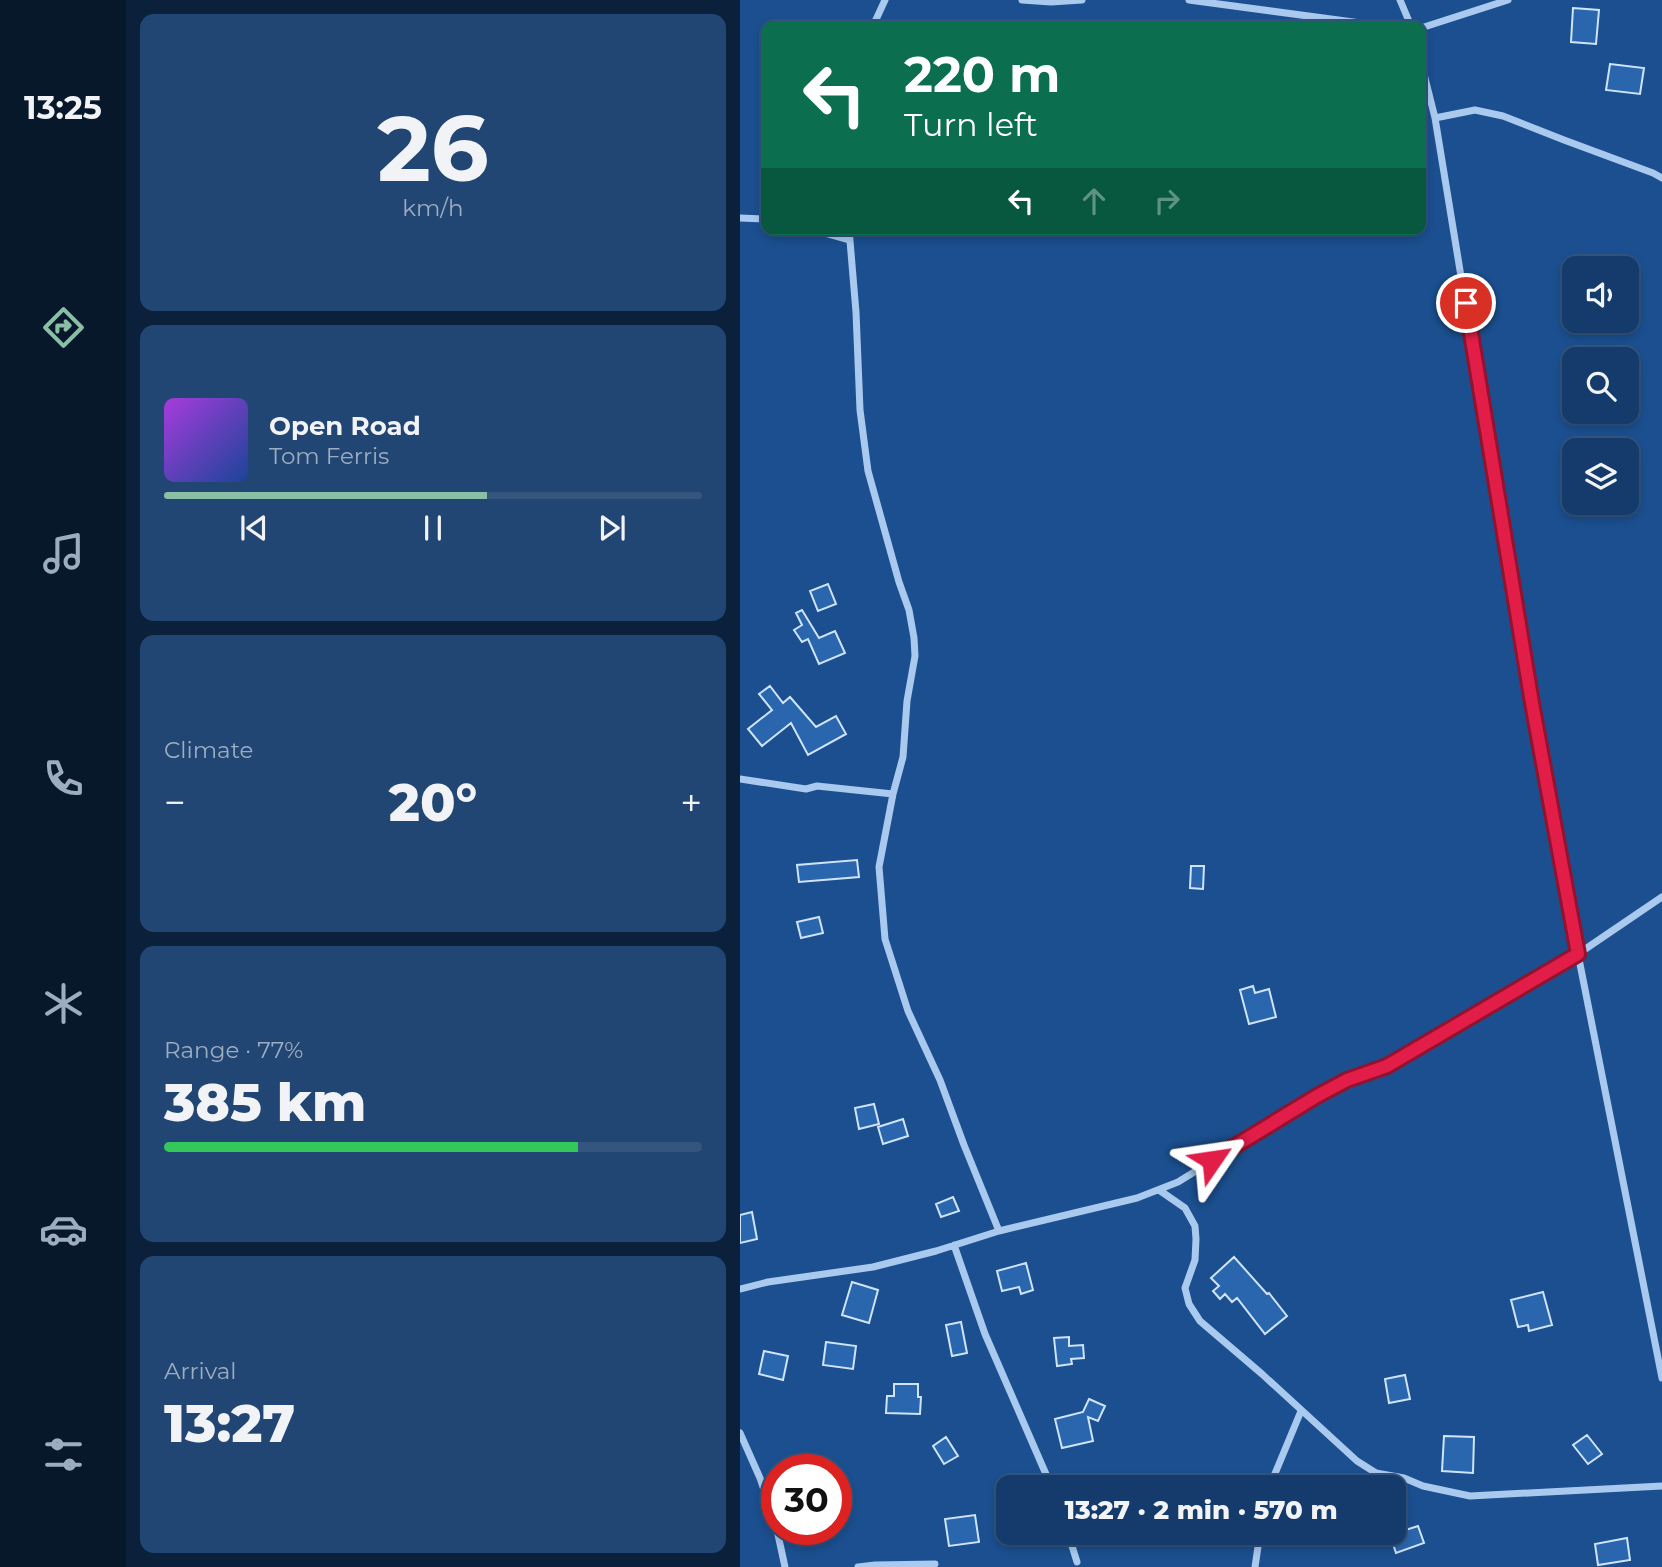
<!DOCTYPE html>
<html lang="en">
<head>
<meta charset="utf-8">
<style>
  body { margin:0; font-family:Montserrat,sans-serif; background:#214673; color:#f1f3f6; height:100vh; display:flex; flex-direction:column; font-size:26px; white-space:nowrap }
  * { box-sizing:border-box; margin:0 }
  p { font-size:23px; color:#9dadc1 }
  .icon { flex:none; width:38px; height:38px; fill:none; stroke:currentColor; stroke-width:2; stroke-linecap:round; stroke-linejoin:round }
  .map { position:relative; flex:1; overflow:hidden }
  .drawer { display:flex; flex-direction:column; gap:14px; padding:14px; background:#0b203b; width:614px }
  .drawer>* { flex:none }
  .top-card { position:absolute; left:21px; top:21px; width:665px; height:214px; border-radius:14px; box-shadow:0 4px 10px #0003,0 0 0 2px #33557e; background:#0b6e4f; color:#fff; overflow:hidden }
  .controls { position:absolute; left:822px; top:256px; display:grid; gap:14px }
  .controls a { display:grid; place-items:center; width:77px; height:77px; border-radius:14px; background:#143b6b; box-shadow:0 4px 10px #0003,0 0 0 2px #33557e; font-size:35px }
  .speed { position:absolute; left:21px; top:1454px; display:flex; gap:14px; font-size:35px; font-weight:700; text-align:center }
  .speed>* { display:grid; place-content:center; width:91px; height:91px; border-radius:50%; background:#143b6b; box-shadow:0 4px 10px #0003,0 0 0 2px #33557e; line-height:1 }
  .speed .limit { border:10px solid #d22; background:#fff; color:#111 }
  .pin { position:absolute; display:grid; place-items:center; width:60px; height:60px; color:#fff; margin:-30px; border:4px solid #fff; border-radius:50%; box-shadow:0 2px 7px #0007 }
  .me { position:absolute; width:77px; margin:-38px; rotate:58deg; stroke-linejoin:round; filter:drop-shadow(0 0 5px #0008) }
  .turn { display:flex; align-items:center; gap:24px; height:147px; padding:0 28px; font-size:32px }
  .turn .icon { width:91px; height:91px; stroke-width:2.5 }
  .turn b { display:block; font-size:49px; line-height:60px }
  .lanes { display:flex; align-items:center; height:66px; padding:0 28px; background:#0003; justify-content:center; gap:35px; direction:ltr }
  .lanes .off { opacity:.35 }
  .big { font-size:52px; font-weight:800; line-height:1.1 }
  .drawer .widget { flex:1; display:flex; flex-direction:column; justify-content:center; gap:10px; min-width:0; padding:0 24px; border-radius:14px; background:#214673 }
  .drawer .dial { align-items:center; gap:0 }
  .dial b { font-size:91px; line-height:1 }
  .song { display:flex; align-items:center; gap:21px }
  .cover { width:84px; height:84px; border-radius:10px; background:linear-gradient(135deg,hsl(280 70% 55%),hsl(220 70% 35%)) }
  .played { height:7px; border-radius:4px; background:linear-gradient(90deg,#8abfa5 60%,#33557e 60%) }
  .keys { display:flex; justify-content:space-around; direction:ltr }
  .heat { display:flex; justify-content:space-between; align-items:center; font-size:38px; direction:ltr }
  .charge { height:10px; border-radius:5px; background:linear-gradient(90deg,#34c759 77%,#33557e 0) }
  .trip { position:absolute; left:256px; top:1475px; width:410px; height:70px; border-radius:14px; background:#143b6b; box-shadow:0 4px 10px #0003,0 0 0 2px #33557e; font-weight:800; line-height:70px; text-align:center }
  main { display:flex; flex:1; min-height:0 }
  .tab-bar { display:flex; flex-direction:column; width:126px; justify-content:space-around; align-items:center; background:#08182b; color:#9dadc1 }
  .tab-bar .icon { width:49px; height:49px }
  .tab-bar .on { color:#8abfa5 }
  .tab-bar b { font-size:32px; color:#f1f3f6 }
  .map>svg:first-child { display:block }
  .building { fill:#2a66ad; stroke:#cfe3fa; stroke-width:2 }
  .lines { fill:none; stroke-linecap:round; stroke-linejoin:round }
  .street { stroke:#a9c9ee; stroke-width:7 }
  .route-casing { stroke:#92132f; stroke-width:18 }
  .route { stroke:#e11d48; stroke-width:12 }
</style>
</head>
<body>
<main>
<nav class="tab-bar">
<b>13:25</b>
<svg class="icon on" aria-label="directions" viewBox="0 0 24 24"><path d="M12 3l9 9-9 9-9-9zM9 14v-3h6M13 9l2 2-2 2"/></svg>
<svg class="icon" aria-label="music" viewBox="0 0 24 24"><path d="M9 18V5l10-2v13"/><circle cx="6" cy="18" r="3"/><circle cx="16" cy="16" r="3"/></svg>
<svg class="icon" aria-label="phone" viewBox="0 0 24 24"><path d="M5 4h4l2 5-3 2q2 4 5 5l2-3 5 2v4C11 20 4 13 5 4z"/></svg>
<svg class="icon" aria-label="climate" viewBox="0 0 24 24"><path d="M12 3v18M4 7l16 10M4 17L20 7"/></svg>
<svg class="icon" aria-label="car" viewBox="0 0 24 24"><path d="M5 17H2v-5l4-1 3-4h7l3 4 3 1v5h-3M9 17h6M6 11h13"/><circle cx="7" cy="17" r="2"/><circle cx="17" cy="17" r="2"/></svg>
<svg class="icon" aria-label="filters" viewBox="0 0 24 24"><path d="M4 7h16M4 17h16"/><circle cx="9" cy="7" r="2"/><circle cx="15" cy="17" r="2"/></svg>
</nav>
<section class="drawer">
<div class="widget dial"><b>26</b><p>km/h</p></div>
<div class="widget">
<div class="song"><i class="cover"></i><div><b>Open Road</b><p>Tom Ferris</p></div></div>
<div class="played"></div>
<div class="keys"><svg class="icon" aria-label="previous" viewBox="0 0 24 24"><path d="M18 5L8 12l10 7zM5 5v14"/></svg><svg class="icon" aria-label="pause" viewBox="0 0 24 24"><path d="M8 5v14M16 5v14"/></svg><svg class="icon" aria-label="next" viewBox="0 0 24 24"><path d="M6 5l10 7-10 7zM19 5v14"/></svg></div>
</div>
<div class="widget"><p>Climate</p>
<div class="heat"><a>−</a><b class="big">20°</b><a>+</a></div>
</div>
<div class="widget"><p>Range · 77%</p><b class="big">385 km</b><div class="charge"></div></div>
<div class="widget"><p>Arrival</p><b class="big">13:27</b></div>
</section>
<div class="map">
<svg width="922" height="1567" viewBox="0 0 922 1567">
  <rect width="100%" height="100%" fill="#1b4f8f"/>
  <path class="building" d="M833 8 859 10 856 44 831 42Z
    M870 64 904 68 900 94 866 90Z
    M88 584 96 604 78 611 70 591Z
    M62 610 79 638 95 631 105 653 79 664 68 639 62 642 54 630 62 625 56 613Z
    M30 686 43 703 50 697 76 727 96 716 106 734 68 755 51 723 22 746 8 729 32 710 19 694Z
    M117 860 119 877 59 882 57 865Z
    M451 866H464L463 889 450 888Z
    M79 917 83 933 61 938 57 922Z
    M513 986 515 993 529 989 536 1017 509 1024 500 990Z
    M134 1104 139 1124 119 1129 115 1108Z
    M163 1119 168 1136 143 1144 138 1127Z
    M213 1197 219 1211 201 1217 196 1204Z
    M12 1212 17 1239 0 1243V1215Z
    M494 1257 527 1294 529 1293 547 1316 525 1334 497 1298 492 1302 485 1294 480 1299 473 1291 479 1286 471 1278Z
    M286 1263 293 1290 281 1294 279 1287 262 1291 257 1271Z
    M112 1282 138 1290 129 1323 102 1315Z
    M803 1292 812 1325 789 1331 788 1325 778 1327 771 1300Z
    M221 1322 227 1353 212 1356 206 1325Z
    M329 1337V1346L343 1345 344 1358 331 1359 332 1364 317 1366 314 1338Z
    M86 1342 116 1346 113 1369 83 1365Z
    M24 1351 48 1356 43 1380 19 1374Z
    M665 1375 670 1399 649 1403 645 1379Z
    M154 1384H178V1397H181L180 1414 146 1413 147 1396H154Z
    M349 1399 365 1406 358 1421 348 1417 353 1441 322 1448 315 1419 343 1412Z
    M847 1435 862 1454 848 1464 833 1445Z
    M704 1436 734 1437 733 1473 702 1471Z
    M206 1437 218 1456 204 1464 193 1446Z
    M235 1515 239 1542 209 1546 205 1519Z
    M678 1526 684 1543 656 1553 650 1535Z
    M887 1538 890 1560 858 1565 855 1544Z"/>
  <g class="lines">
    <path class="street" d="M282 0 311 2 342 0
      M449 0 643 26
      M660 0 671 26
      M133 26 145 0
      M681 28 768 0
      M681 62 695 118 791 703 838 954 922 1378
      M695 118 735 110 763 116 824 140 913 173 922 178
      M0 218 26 219
      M70 229 109 240
      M109 229 116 312 120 410 128 471 159 582 169 610 174 638 175 656 167 701 163 757 153 794 139 867 145 939 168 1011 200 1080 224 1145 259 1231
      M0 779 66 789 77 786 153 794
      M419 1190 445 1208 455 1226 456 1239 455 1260 445 1288 449 1304 460 1321 522 1374 617 1461 636 1473 664 1478 683 1486 730 1496 922 1486
      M214 1245 245 1334 312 1488
      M0 1289 28 1282 133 1267 196 1251 259 1231 397 1198 438 1182 577 1096 607 1080 647 1066 838 954 922 897
      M0 1433 20 1478 37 1529
      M529 1488 561 1411
      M37 1530 45 1567
      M328 1533 337 1562
      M118 1567 135 1565 195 1564
      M515 1567 520 1533"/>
  </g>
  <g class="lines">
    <defs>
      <path id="route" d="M472 1160 577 1096 607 1080 647 1066 838 954 792 703 726 303"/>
    </defs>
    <use href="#route" class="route-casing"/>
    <use href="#route" class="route"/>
  </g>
</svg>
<div class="controls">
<a><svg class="icon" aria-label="sound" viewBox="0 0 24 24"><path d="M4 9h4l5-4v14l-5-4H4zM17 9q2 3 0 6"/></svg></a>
<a><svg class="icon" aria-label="search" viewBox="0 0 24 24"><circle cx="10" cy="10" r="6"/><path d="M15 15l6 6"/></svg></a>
<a><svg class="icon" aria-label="layers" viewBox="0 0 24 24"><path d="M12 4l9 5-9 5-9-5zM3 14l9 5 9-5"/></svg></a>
</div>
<div class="speed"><div class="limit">30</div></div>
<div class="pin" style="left:726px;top:303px;background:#d93025"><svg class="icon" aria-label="arrive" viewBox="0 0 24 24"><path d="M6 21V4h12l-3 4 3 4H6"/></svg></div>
<svg class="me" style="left:472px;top:1160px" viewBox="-20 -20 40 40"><path d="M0-17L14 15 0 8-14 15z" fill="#e11d48" stroke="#fff" stroke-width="4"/></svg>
<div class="trip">13:27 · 2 min · 570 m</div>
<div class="top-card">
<div class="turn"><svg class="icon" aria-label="left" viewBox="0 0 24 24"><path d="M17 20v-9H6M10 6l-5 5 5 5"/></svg><div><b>220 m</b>Turn left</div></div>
<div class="lanes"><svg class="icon" aria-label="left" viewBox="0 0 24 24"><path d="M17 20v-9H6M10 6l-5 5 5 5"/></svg><svg class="icon off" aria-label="ahead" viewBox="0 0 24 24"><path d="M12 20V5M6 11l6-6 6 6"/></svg><svg class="icon off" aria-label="right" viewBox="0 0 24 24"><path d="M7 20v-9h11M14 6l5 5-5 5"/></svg></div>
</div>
</div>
</main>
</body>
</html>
